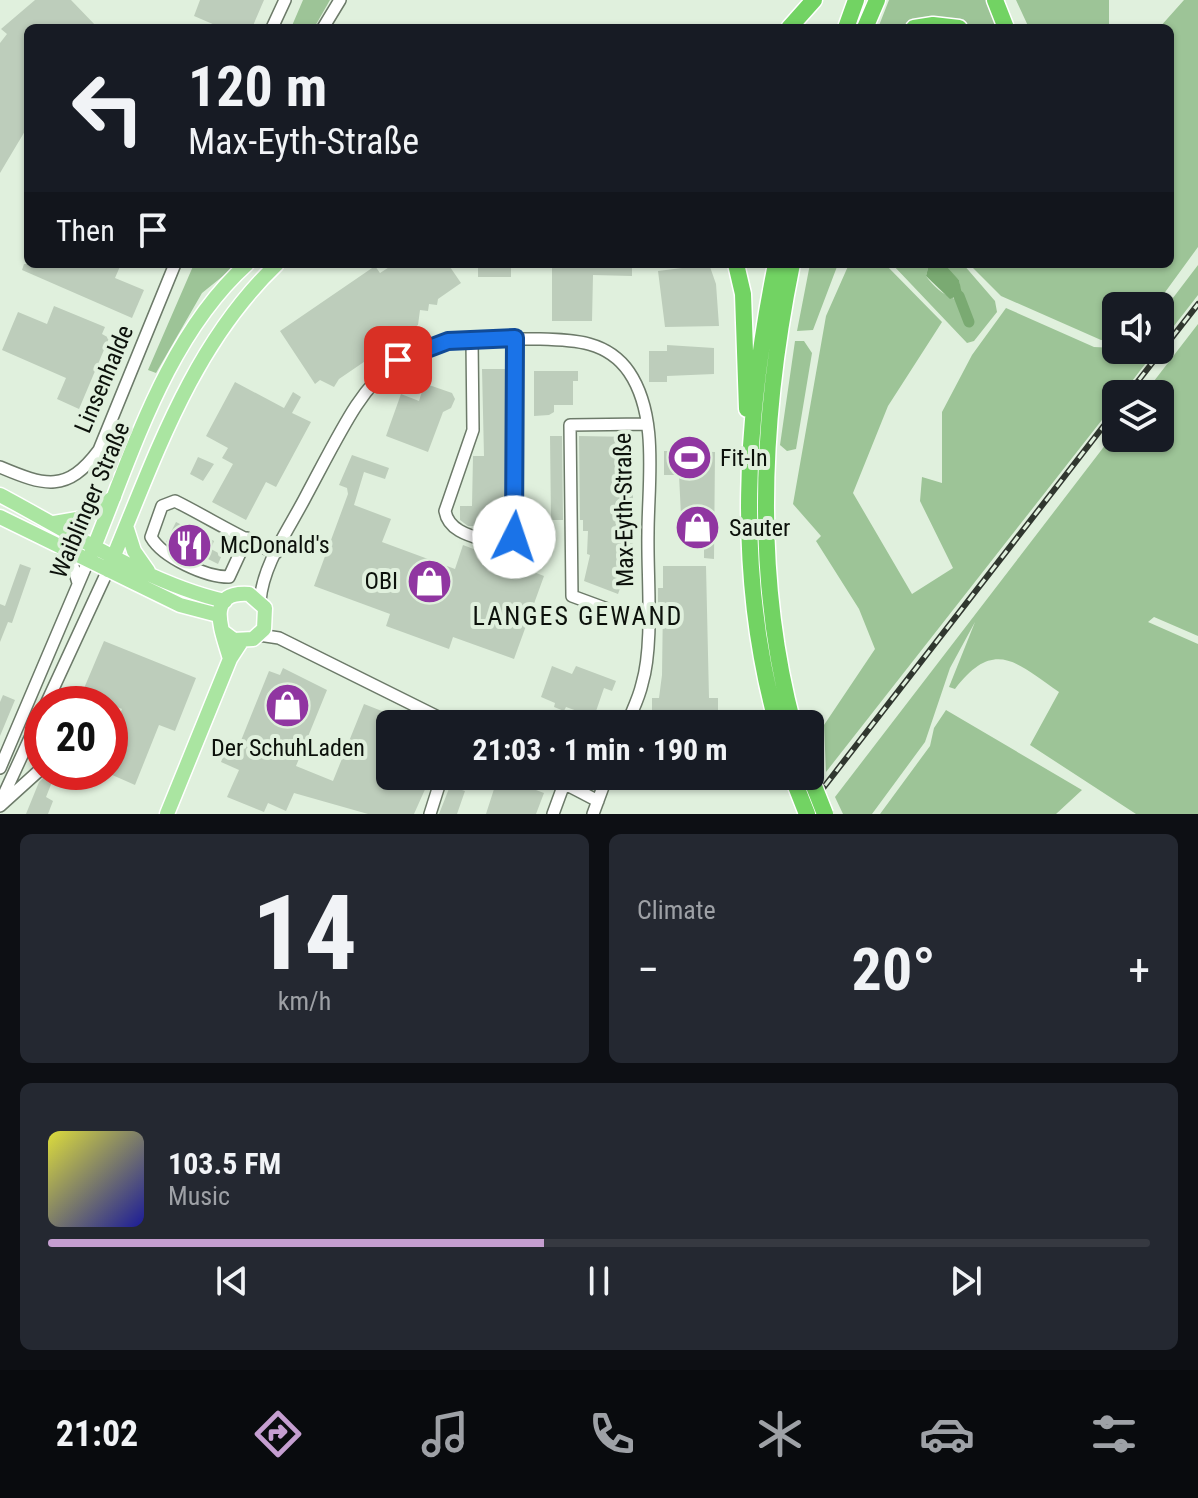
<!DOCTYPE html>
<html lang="en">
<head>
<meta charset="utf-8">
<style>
  body { margin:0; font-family:"Roboto Condensed",sans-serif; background:#242831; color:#f1f3f6; height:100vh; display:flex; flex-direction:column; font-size:30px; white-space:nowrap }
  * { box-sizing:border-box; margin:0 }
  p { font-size:26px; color:#9ea1a6 }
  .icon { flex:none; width:44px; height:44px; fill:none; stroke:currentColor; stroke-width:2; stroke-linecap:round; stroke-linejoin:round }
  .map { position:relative; height:814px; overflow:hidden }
  .panel { display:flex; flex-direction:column; gap:20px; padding:20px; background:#0d0f14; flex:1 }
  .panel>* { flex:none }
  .hud { position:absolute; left:24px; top:24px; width:1150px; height:244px; border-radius:12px; box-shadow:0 2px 6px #0004; background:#171b24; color:#f1f3f6; overflow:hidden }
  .tools { position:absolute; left:1102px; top:292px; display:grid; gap:16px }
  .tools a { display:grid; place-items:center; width:72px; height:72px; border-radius:12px; background:#171b24; box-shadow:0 2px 6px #0004; font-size:40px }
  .speed { position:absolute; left:24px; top:686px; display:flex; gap:16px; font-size:40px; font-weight:700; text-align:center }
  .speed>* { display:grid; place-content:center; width:104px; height:104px; border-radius:50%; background:#171b24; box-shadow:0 2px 6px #0004; line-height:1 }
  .speed .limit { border:12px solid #d22; background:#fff; color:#111 }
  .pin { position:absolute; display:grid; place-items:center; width:68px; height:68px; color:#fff; margin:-34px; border-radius:16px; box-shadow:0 4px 12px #0006 }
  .me { position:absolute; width:88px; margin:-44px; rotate:4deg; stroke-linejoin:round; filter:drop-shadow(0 0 6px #0008) }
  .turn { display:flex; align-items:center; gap:28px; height:168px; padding:0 32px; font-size:36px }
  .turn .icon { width:104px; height:104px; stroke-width:2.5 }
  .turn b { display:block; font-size:56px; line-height:68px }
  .then { display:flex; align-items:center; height:76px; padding:0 32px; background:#0003; gap:16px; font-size:30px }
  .big { font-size:60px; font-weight:700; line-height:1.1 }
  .panel .widget { flex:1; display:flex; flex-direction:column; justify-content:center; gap:12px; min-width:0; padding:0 28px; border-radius:12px; background:#242831 }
  .panel .dial { align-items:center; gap:0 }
  .dial b { font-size:104px; line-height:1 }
  .song { display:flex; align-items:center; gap:24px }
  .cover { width:96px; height:96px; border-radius:12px; background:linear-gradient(135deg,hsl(60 70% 55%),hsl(240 70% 35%)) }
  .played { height:8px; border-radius:4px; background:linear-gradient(90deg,#c59ed0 45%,#363941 45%) }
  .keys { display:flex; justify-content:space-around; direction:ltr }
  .heat { display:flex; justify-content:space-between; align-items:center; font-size:44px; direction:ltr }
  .panel .tiles { flex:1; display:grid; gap:20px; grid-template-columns:1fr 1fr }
  .widget:last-child { grid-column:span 2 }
  .trip { position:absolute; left:376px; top:710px; width:448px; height:80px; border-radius:12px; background:#171b24; box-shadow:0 2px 6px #0004; font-weight:700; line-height:80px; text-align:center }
  .tab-bar { display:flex; height:128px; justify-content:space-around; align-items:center; background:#090b0e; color:#9ea1a6 }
  .tab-bar .icon { width:56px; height:56px }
  .tab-bar .on { color:#c59ed0 }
  .tab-bar b { font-size:36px; color:#f1f3f6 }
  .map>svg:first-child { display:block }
  .green { fill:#9dc497 }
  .water { fill:#7aaa72 }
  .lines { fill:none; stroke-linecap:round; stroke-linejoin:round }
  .canal { stroke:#7aaa72; stroke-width:11 }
  .building { fill:#bdcdbb }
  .minor-casing { stroke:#6c7a69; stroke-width:14 }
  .major-casing { stroke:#fff; stroke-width:17 }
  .highway-casing { stroke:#fff; stroke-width:19 }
  .minor { stroke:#fff; stroke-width:11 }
  .major { stroke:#aae5a1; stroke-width:14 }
  .highway { stroke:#72d363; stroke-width:16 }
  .rail-casing { stroke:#30372f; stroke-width:6 }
  .rail { stroke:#e0f0dd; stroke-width:3; stroke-dasharray:9; stroke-linecap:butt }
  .highway-bridge-casing { stroke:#fff; stroke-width:19; stroke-linecap:butt }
  .highway-bridge { stroke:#72d363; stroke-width:16 }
  .route-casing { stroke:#114b97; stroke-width:20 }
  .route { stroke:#1a73e8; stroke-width:14 }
  .labels { text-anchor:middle; stroke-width:8; stroke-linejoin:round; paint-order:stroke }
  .street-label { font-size:24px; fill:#0c110b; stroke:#e0f0dd }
  .poi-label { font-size:24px; fill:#0c110b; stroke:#e0f0dd; text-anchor:start }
  .neighbourhood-label { font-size:26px; letter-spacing:2px; fill:#0c110b; stroke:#e0f0dd }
</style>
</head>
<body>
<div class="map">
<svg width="1198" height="814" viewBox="0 0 1198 814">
  <rect width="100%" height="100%" fill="#e0f0dd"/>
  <path class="green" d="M303 0H330L314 28H291Z
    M889 0H987L998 28 965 25 878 28Z
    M1016 0H1109V28H1029Z
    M1184 0H1198V247L1155 306H1116V341L1101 340 1001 296 969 264H1170V28H1159Z
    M194 264H238L202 293 156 373 148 370Z
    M810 264H838L813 330 797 331Z
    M849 264H885L942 322 888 406 853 493 912 594 953 568 920 501 922 477 942 483V412L972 355 1006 308 1094 347 1156 350 1122 394H1116V402L826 772 824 725 875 649 859 609 816 541 821 536 793 504 826 316Z
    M892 264H929L926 276C934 287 942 294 955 299L961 294 959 280 941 264H963L995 301 997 312 974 341 967 343Z
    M1198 265V295L1160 344V315Z
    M1198 324V636L1154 617 1148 622 1198 644V814H1136L1030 745 1059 692C1016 662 994 638 955 689L949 687 975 622 950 668 925 742 872 814H843L835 797 1116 431V438H1160V394H1144Z
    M795 341H804L812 353 796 449 787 451 780 445Z
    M946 710 1082 790 1056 814H880L930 746 934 728Z"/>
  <path class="water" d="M929 264 945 265 959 280 962 294 950 299 926 276Z"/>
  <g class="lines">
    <path class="canal" d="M959 296 969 322"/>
  </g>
  <path class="building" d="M35 0H71L98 28H28V126L0 173V43L7 34 1 29Z
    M200 0H264L252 28H222L194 16Z
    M24 264H121L115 278 144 290 132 318 22 270Z
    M394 264H448L461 283 438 299 437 305 429 304 428 311 420 310 418 325 339 379 334 387 320 380 315 384 280 331 375 266 380 273Z
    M478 264H511V277H478Z
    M552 264H632V276L593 275 592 321H552Z
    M681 264H709L716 284 719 326 665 327 658 271 682 268Z
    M54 306 105 327 102 334 109 338 79 409 57 399 66 378 2 350 18 312 47 324Z
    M667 345 714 348V374L667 376V382H649V351H667Z
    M482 369H507L508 526H468L460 520V506H472L473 456H484Z
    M534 371H578V381H573V405H554V412L549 415 534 416Z
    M235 382 284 408 293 392 301 397 292 413 311 422 276 487 266 482 246 520 212 502 233 464 222 458 228 448 206 436Z
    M429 385 452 393 455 399 451 408 443 412 428 452 386 436 401 394 419 401 423 388Z
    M550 436H562L563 520H551Z
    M579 436 633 437V571L627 569 618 594 584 581 590 555 587 554 588 531H583V520H580Z
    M664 451 715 452 714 559 704 558V537L682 536 679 475H664Z
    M352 455 389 468 385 479 364 472 354 505 391 519 382 542 455 569 463 545 544 576 514 659 453 637 449 649 386 626 390 614 314 586 348 494 347 488 339 485Z
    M198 457 214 464 203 481 190 474Z
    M176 522 214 541 211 549 222 555 218 564 206 558 204 563 200 562 166 542Z
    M20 564 31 568 12 623 8 622 0 642V604L5 606Z
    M663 566H706L709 698H718V724H652V698H659L662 675 663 603H658V588H663Z
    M104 641 196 678 175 731 159 725 135 785 110 774V737L122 709 82 693Z
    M552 666 572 674 576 666 616 681 612 691 604 688 594 717 566 707 564 711 554 707 555 703 541 697Z
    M283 668 327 690 296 766 333 781 364 704 392 715 390 776H431L414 814H368L294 793 286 811 268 803 264 812 227 797 239 770 221 762 230 739 240 743 269 671 280 675Z
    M3 695 15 700 0 736V702Z
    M49 772H56L46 797 53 801 48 814H26L39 782Z
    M462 776H522L520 784 544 793 536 814H486L494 789Z
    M450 786 465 791 457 814H439Z"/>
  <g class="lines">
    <defs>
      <path id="minor" d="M272 28 285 0
        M323 28 340 0
        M472 340 473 430 445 511C449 534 477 537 496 544L514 537 517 529 515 338
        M646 424 570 425 572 596 621 614 647 617
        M0 467C45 486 67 493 99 450L175 264
        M247 538 229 577C206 577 163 558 151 537L162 506 175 501C209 518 242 539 276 553
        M58 546 73 566 78 583
        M260 601C263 564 289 529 306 496 374 369 381 335 537 339 573 340 607 340 629 372 659 416 648 483 648 533 647 576 654 644 642 684 639 698 632 711 627 724
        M259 635 279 638 452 724
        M46 704 108 570
        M0 768 89 559
        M550 776 598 801
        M0 803 42 712
        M0 806 42 768
        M430 814 442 776
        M553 814 564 784
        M593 814 607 776"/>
      <path id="major" d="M0 495C68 531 151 585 225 601
        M0 517 180 605 218 615
        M54 523 83 518 114 497
        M126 526 134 551 148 571
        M89 559C131 459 164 339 247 264
        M108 570C154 461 190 347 277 264
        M222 631 234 640 253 639 264 629 265 608 249 594C203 591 223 633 230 659
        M167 814 230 659 241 642"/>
      <path id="highway" d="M995 0 1006 28
        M789 28 814 0
        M846 28 856 0
        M865 28 877 0
        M914 28 933 25 959 28
        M736 264 743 294 747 409
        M776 264C745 417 735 572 777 724
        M792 264C761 416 753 573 793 724"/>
    </defs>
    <use href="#minor" class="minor-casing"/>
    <use href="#major" class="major-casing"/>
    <use href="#highway" class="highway-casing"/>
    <use href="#minor" class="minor"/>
    <use href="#major" class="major"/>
    <use href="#highway" class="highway"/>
    <defs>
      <path id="rail" d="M1128 394 1198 304
        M803 814 1116 410"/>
    </defs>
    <use href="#rail" class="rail-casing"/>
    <use href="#rail" class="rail"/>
    <defs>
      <path id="highway-bridge" d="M792 776 807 814
        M810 776 825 814"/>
    </defs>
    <use href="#highway-bridge" class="highway-bridge-casing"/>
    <use href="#highway-bridge" class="highway-bridge"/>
  </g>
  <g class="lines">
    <defs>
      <path id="route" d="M398 360 448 341 515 338 514 537"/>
    </defs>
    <use href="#route" class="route-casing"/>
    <use href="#route" class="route"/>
  </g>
  <defs>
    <symbol id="stadium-disc" viewBox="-11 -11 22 22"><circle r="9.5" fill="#9036a1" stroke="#e0f0dd"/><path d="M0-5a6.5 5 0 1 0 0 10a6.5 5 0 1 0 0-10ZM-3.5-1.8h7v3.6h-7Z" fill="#fff"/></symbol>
    <symbol id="shop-disc" viewBox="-11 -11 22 22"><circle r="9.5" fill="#9036a1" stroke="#e0f0dd"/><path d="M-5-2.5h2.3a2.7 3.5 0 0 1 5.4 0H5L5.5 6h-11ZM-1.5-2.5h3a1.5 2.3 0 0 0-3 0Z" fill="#fff"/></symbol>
    <symbol id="restaurant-disc" viewBox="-11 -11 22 22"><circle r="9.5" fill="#9036a1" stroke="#e0f0dd"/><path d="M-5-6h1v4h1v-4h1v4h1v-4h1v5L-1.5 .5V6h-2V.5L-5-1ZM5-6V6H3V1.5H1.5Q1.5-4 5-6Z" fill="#fff"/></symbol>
  </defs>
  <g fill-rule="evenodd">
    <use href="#stadium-disc" x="664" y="432" width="51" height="51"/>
    <use href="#shop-disc" x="672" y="502" width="51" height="51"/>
    <use href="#restaurant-disc" x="164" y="520" width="51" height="51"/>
    <use href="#shop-disc" x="404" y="556" width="51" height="51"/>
    <use href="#shop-disc" x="262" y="680" width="51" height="51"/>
  </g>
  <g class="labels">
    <g class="street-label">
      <text transform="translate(104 379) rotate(-67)" y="8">Linsenhalde</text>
      <text transform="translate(90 500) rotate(-67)" y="8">Waiblinger Straße</text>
      <text transform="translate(624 510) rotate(-91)" y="8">Max-Eyth-Straße</text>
    </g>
    <g class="poi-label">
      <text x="720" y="466">Fit-In</text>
      <text x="729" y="536">Sauter</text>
      <text x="220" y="553">McDonald's</text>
      <text x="398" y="589" text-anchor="end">OBI</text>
      <text x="288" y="756" text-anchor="middle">Der SchuhLaden</text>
    </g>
    <g class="neighbourhood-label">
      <text x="578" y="625">LANGES GEWAND</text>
    </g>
  </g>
</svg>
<div class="tools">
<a><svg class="icon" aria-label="sound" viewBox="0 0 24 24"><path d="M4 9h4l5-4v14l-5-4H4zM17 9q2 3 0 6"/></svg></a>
<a><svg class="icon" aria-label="layers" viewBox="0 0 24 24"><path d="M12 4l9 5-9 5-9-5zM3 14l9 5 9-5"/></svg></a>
</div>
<div class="speed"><div class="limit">20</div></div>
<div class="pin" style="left:398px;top:360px;background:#d93025"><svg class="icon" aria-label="arrive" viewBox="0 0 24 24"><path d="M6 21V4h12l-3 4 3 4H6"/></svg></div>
<svg class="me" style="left:514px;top:537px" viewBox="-20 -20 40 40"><circle r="19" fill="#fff"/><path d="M0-13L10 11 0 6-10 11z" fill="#1a73e8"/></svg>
<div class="trip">21:03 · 1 min · 190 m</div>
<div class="hud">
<div class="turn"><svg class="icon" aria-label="left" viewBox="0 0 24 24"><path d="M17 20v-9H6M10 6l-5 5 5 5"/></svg><div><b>120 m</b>Max-Eyth-Straße</div></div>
<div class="then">Then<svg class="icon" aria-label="arrive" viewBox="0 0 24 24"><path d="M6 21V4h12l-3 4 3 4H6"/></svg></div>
</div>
</div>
<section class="panel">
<div class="tiles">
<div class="widget dial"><b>14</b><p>km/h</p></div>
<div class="widget"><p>Climate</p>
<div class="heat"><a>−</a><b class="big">20°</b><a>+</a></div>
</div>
<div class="widget">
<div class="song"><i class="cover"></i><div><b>103.5 FM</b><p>Music</p></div></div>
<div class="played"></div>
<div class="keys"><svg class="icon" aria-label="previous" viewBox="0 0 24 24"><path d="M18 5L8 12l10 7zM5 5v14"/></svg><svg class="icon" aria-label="pause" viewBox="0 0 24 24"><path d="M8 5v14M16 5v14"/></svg><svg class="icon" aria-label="next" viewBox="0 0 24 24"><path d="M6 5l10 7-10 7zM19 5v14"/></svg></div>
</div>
</div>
</section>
<nav class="tab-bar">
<b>21:02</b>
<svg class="icon on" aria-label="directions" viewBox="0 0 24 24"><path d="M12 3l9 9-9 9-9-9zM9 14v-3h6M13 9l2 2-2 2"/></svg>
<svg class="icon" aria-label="music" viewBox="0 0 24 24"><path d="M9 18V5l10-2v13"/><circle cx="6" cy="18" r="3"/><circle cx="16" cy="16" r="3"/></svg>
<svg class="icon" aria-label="phone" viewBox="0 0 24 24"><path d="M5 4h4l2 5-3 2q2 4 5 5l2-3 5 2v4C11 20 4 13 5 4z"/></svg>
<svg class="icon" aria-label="climate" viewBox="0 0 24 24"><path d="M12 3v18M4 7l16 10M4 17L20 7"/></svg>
<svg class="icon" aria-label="car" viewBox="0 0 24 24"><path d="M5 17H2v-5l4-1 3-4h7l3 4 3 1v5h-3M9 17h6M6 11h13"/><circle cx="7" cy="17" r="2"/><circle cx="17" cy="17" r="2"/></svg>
<svg class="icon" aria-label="filters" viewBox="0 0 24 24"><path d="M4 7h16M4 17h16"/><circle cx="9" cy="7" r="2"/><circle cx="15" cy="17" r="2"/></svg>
</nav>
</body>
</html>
